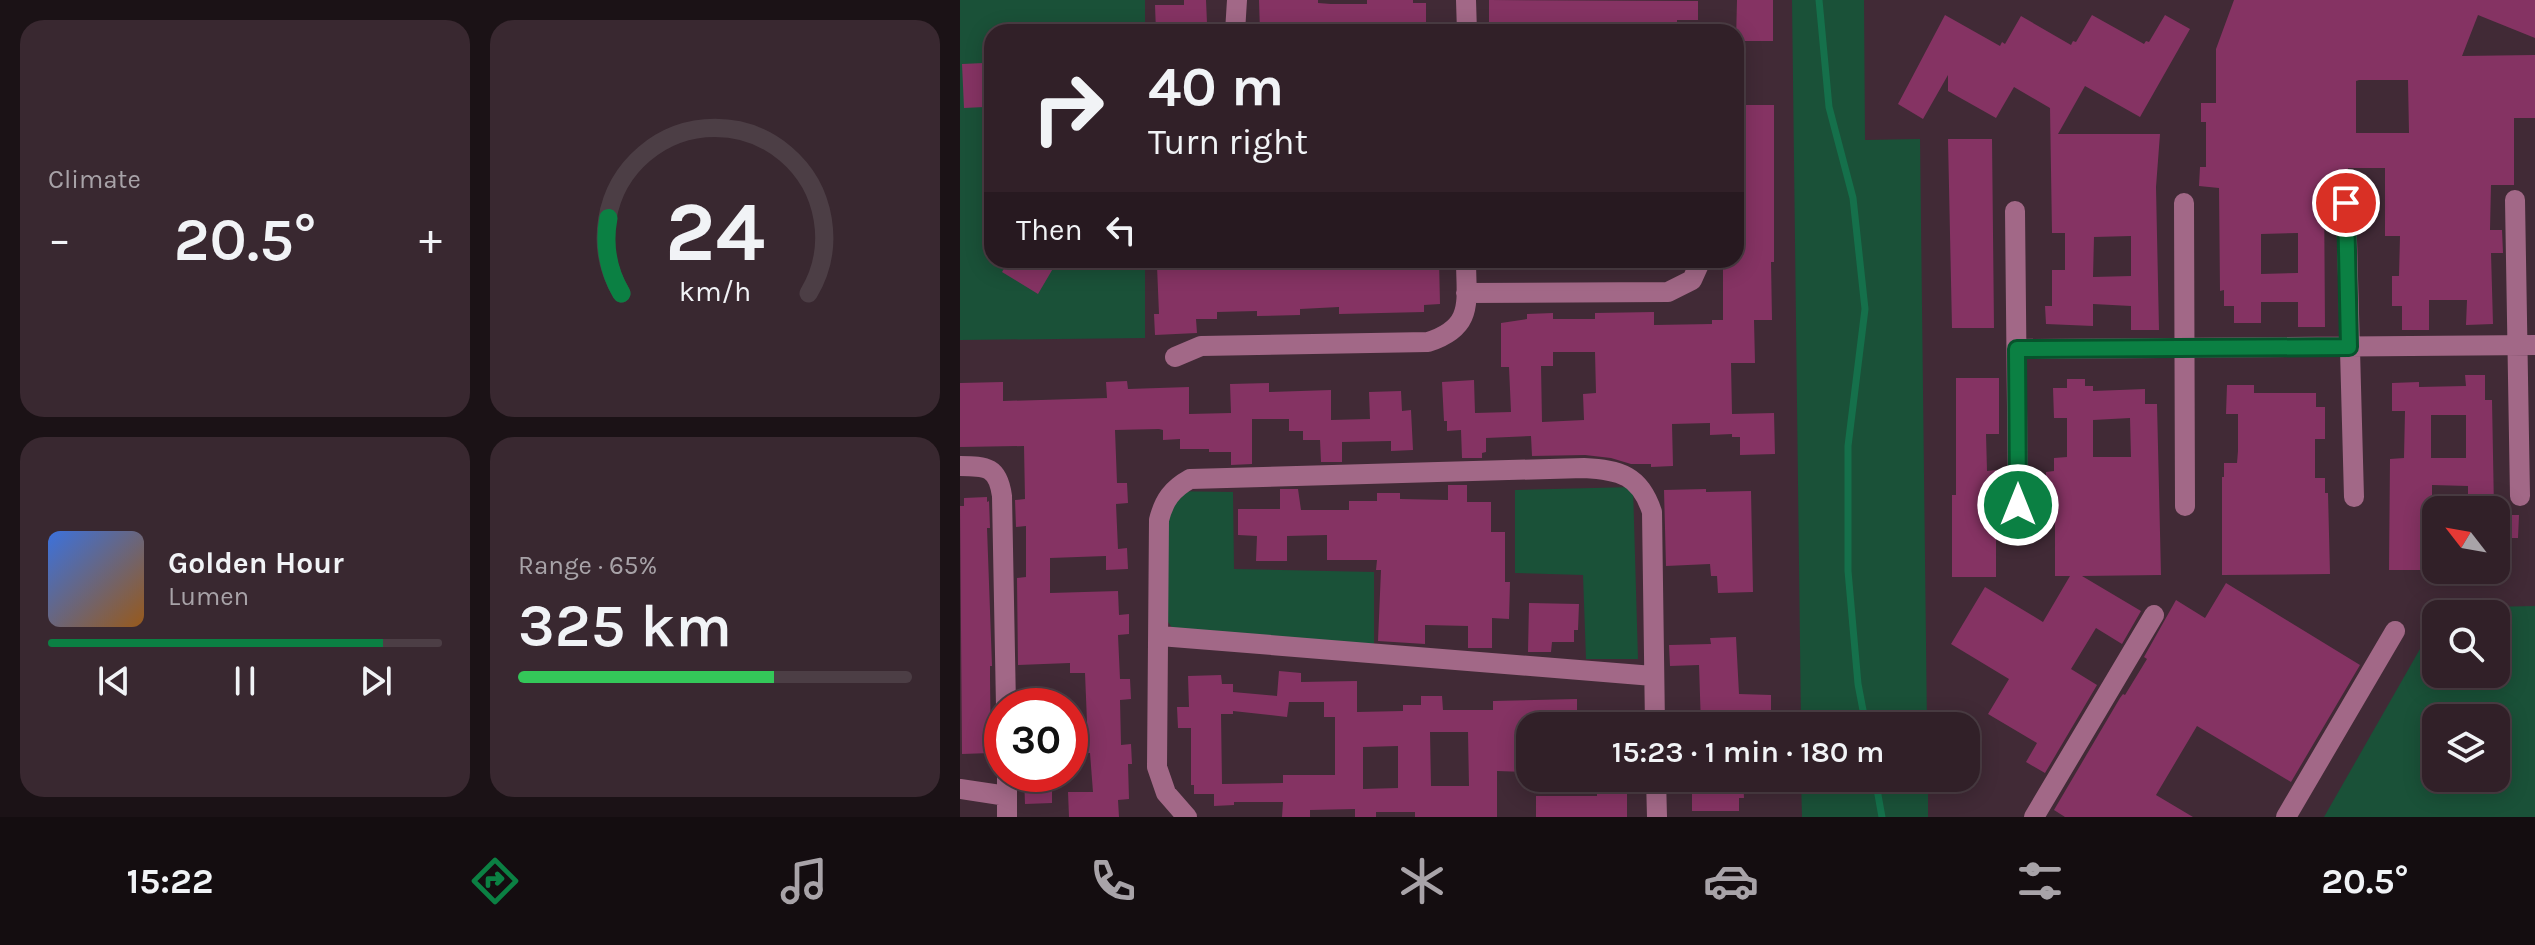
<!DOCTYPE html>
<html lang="en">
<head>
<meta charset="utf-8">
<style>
  body { margin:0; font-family:Karla,sans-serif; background:#392830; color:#f1f3f6; height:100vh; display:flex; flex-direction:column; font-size:30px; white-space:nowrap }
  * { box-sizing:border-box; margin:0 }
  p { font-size:26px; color:#a8a3a8 }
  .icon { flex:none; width:44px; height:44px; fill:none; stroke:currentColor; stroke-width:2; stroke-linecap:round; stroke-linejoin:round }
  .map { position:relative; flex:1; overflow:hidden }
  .drawer { display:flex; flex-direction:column; gap:20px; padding:20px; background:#1b1216; width:960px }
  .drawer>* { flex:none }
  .guide { position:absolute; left:24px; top:24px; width:760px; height:244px; border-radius:24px; box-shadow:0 4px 20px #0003,0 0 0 2px #4c3e45; background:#312028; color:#f1f3f6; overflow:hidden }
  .needle { width:52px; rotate:301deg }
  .tools { position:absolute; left:1462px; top:496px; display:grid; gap:16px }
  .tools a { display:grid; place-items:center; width:88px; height:88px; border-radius:16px; background:#312028; box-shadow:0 4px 20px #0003,0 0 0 2px #4c3e45; font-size:40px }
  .speed { position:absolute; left:24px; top:688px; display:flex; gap:16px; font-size:40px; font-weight:700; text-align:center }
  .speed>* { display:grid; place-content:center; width:104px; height:104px; border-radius:50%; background:#312028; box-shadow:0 4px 20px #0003,0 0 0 2px #4c3e45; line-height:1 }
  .speed .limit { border:12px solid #d22; background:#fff; color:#111 }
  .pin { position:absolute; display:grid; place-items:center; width:68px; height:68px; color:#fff; margin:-34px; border:4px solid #fff; border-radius:50%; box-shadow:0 2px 8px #0007 }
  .me { position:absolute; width:88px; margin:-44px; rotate:0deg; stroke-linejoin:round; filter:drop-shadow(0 0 6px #0008) }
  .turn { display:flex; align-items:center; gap:28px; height:168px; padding:0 32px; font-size:36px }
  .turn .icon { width:104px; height:104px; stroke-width:2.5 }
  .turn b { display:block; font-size:56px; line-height:68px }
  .then { display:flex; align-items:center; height:76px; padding:0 32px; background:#0003; gap:16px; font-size:30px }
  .big { font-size:60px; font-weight:600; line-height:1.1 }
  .drawer .card { flex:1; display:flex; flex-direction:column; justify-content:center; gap:12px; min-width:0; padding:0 28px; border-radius:24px; background:#392830 }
  .drawer .dial { align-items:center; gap:0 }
  .dial svg { height:208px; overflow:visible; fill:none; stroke:#4c3e45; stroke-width:7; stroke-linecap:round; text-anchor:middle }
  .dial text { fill:#f1f3f6; stroke:none }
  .song { display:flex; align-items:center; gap:24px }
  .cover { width:96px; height:96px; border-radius:12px; background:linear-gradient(135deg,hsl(220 70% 55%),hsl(30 70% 35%)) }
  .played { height:8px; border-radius:4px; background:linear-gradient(90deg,#0b8043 85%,#4c3e45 85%) }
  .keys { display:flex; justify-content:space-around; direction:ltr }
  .heat { display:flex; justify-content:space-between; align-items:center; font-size:44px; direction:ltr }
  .charge { height:12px; border-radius:6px; background:linear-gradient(90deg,#34c759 65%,#4c3e45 0) }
  .drawer .tiles { flex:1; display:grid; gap:20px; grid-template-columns:repeat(2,1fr) }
  .trip { position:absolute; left:556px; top:712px; width:464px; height:80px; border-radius:24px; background:#312028; box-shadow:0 4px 20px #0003,0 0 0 2px #4c3e45; font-weight:600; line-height:80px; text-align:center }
  .tab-bar { display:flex; height:128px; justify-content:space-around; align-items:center; background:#140d10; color:#a8a3a8 }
  .tab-bar .icon { width:56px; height:56px }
  .tab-bar .active { color:#0b8043 }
  .tab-bar b { font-size:36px; color:#f1f3f6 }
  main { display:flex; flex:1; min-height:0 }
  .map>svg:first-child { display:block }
  .green { fill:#1a5138; fill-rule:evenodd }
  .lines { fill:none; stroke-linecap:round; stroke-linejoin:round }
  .stream { stroke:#15704b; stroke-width:7 }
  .building { fill:#853363; fill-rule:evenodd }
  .minor { stroke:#a26887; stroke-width:20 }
  .route-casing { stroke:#07532c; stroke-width:20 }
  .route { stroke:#0b8043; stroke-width:14 }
</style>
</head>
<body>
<main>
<section class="drawer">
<div class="tiles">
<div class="card"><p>Climate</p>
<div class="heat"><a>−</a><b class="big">20.5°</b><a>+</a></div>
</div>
<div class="card dial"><svg viewBox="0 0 100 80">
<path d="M14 69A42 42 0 1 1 86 69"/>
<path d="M14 69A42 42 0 0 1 9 40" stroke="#0b8043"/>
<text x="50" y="56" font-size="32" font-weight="700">24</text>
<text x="50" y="72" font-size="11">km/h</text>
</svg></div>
<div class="card">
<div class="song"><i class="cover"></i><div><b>Golden Hour</b><p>Lumen</p></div></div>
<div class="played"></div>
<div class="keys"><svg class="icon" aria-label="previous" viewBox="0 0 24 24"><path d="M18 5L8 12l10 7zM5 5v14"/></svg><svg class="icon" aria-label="pause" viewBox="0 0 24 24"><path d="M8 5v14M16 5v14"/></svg><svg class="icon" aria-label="next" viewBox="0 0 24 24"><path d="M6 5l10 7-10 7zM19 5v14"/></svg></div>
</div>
<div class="card"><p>Range · 65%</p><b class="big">325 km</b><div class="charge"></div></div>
</div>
</section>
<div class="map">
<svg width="1575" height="817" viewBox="0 0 1575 817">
  <rect width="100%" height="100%" fill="#412a36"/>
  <path class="green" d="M0 0H185V32H32V260H185V338L0 340Z
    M832 0H904L905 140 960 139 967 726H841Z
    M673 487 678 659H626L623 575 555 573V490Z
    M206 491 273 492 274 569 414 572V648L216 633 208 622Z
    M1575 606V817H1364L1476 621V674H1536V614H1480L1484 608ZM1536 718V778H1476V718Z
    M841 778H968V817H842Z"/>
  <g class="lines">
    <path class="stream" d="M859 0 869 107 893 198 905 309 888 446V571L898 684 906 726
      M915 778 922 817"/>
  </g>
  <path class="building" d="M224 0H246L247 23 239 24V32H196L195 5H224Z
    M299 0H358V3L371 4H407V0H453V3H466V32H300Z
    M529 0 738 1V20H717V22L713 23V32H529Z
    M777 0H813V41H776Z
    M1274 0H1575V38L1518 15 1502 56 1575 55V118H1554V185H1531L1530 230H1542L1543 253H1531L1533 324 1506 325 1507 300H1469V330H1442V306H1432V276H1439L1440 236H1425V168H1388V185L1364 187 1365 327H1338V302H1301V323H1274V306H1264V290L1260 291 1259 188 1239 186 1240 167H1246V122H1241V103H1256V49ZM1399 80H1448L1449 133H1396V81ZM1338 233V273L1301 274V234Z
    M985 15 1040 46 1042 42 1045 44 1061 16 1111 45 1113 41 1116 42 1132 15 1184 44 1186 41 1189 42 1205 15 1230 29 1180 117 1125 86 1098 134H1200L1196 187 1199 330H1171V306L1133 304V326L1086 324 1085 306H1092V270H1105V233H1092L1090 108 1054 87 1036 118 988 91V75L963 119 938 104ZM1171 236V276L1133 277 1134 237Z
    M24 63 25 107 4 108 2 64Z
    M776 105H814V262H811L812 320H794L795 363H771L772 414 814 413 815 454 780 455V437H772V434L750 435V423L712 424 713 466 691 467V464H671L651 458 625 455 572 456 571 436 526 438V452L522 453V458H502L501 430 487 431V421H484L482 382 514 380 515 413 551 412 549 367H541V323L567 319V314L593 313V319H635V313L694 312V325L752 324V320H763V260H776ZM593 352H635L636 393 623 394 624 420 582 422 581 366H593Z
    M988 139H1032L1034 328H992Z
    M49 260H98L78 294 42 272Z
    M341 260H479L480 304 464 305V312L379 314V307L340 309V315L297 316V311L257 312V319H236L237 333 195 335 194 314H199L197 266Z
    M1505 375H1525V400H1532L1534 510H1508V486L1472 485V512H1467V570H1429L1430 459 1444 458 1445 411H1432V383L1459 382V387L1506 386ZM1471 415H1506V458H1471Z
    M996 378H1039V434H1026L1027 471 1036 470V577H992V495H996Z
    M1107 379H1125V386H1133V391L1185 389V404H1197L1201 575 1122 576 1181 611 1162 644 1136 628 1111 669 1137 685 1085 773 1066 762 1077 743 1028 714 1049 679 991 644 1025 587 1083 622 1110 576H1095V493H1086V472L1094 471V458L1107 457V418H1094L1093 388H1107ZM1170 418 1171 457H1133V420Z
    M167 381 168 389 229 387V414L271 413 270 384 309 383V392L371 390V420L410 419 409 392 441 391 442 411 451 410 453 450 431 451V441L382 442V462H361L360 440H343V431H329V419H292V464L271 465V452H249V449H220V439L203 440V430L199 429 155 430 157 483H167L168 503 156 504 158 549 167 548 168 569 146 570V556L90 558V593L158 591 159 615 169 614V634L158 635 160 679H170L171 699 160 700 161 745 171 744 172 764H168L169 799 158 800 159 817H109L108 792H133L130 753 111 754 110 723 127 722 125 673H110V663L58 665 57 578 66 577V526L56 527 55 500 65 499 64 446 0 447V383L43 382V401L147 398 146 382Z
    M1267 385H1294V393H1356V407H1365V439H1355V478H1365V493H1368L1370 574 1262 575V477H1264V463H1277L1278 451V414H1266Z
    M488 485H507V502H531V532H545V582H550L549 619 532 618V648H508V626L465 625V644L418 641 421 570H416L417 560H367V535L327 536V561H296L297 536 278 535V509H320V489H338L341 510H389V501H417V493H440V499L488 500Z
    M746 489V492L791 491 793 592 758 593 757 576H751L750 564 706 566 704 490Z
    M27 497V502L29 501 30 528H27L32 666H30V678L31 753 2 754 0 506H4V498Z
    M1536 515H1559L1558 538H1536Z
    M1266 583 1400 665 1331 782 1237 726 1196 795 1233 817H1105L1094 810 1160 698 1163 694 1165 695 1187 659 1184 657 1216 600 1245 618Z
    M569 603 619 604 618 630H614V642H592L591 652H568Z
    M776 637 779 694 811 695V714H801L802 726H741L739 665 710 666 709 645 751 644 750 638Z
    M319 671 341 673V682L397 681V712L443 711V705H461V696H482L483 710H533V701L617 699V726H570V772L537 771V817H455V812H416V817H395V809L350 810V817H322L323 802H274V805L254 806V794H234V785H231V728H218L217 707H229L228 676 261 675 262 684H273V692L317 696ZM329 702H364V717H375V775H323V783L262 784 261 714H273V711L327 717ZM470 732H508L509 786H471ZM438 746V788L403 789V747Z
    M68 774H92V803L65 804 64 776Z
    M637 778H667V817H576V796H637Z
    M748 778H783L784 798H779V811H732V790L748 789Z"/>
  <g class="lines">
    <path class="minor" d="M506 0 507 32
      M275 32 277 0
      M1555 200 1560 496
      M1224 203 1225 506
      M1386 203 1394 497
      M1055 211 1058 505
      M506 293 708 292 732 280 741 260
      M1057 349 1575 345
      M215 357 241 346 468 342C515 327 506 301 506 260
      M0 466C27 466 38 467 42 496L46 706
      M200 636 693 676
      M47 774V817
      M696 778 697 817
      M0 789 47 796
      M227 817 206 793 197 767 199 520C204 500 212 489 230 479L624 468C660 470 680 475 692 512L695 726
      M1074 817 1194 615
      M1326 817 1435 631"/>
  </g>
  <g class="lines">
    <defs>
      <path id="route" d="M1058 505 1057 349 1389 347 1386 203"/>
    </defs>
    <use href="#route" class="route-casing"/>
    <use href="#route" class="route"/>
  </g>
</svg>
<div class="tools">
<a><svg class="needle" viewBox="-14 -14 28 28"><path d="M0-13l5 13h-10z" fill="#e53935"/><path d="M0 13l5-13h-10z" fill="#a8a3a8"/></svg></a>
<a><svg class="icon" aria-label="search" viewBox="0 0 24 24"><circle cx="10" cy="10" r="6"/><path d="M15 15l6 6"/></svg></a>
<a><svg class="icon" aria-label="layers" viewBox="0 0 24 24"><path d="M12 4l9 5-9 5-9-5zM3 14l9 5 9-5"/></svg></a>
</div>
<div class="speed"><div class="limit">30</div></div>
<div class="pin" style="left:1386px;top:203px;background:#d93025"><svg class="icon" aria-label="arrive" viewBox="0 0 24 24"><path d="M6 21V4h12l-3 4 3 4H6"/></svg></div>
<svg class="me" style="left:1058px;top:505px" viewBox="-20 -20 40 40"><circle r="17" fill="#0b8043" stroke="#fff" stroke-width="3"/><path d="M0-11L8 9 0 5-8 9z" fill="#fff"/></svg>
<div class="trip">15:23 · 1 min · 180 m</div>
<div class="guide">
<div class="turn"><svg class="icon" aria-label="right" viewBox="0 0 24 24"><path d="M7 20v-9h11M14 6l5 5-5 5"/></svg><div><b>40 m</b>Turn right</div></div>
<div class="then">Then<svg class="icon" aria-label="left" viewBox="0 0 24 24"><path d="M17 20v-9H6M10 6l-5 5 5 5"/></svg></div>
</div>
</div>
</main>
<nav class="tab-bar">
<b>15:22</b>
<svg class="icon active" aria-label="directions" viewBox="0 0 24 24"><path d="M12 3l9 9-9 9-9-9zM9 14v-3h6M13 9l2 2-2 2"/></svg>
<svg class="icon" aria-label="music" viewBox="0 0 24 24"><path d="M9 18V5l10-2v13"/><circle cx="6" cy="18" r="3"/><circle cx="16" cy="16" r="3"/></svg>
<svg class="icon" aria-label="phone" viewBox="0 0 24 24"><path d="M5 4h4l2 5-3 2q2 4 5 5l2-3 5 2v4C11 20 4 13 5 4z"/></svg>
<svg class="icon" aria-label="climate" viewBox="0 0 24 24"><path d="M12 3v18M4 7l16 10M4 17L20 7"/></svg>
<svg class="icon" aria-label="car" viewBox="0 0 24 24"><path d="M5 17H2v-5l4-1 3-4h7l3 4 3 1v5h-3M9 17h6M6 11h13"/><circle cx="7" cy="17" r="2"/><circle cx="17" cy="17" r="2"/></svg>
<svg class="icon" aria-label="filters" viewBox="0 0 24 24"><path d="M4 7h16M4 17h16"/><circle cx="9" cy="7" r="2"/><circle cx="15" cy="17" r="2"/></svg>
<b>20.5°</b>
</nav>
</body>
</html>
